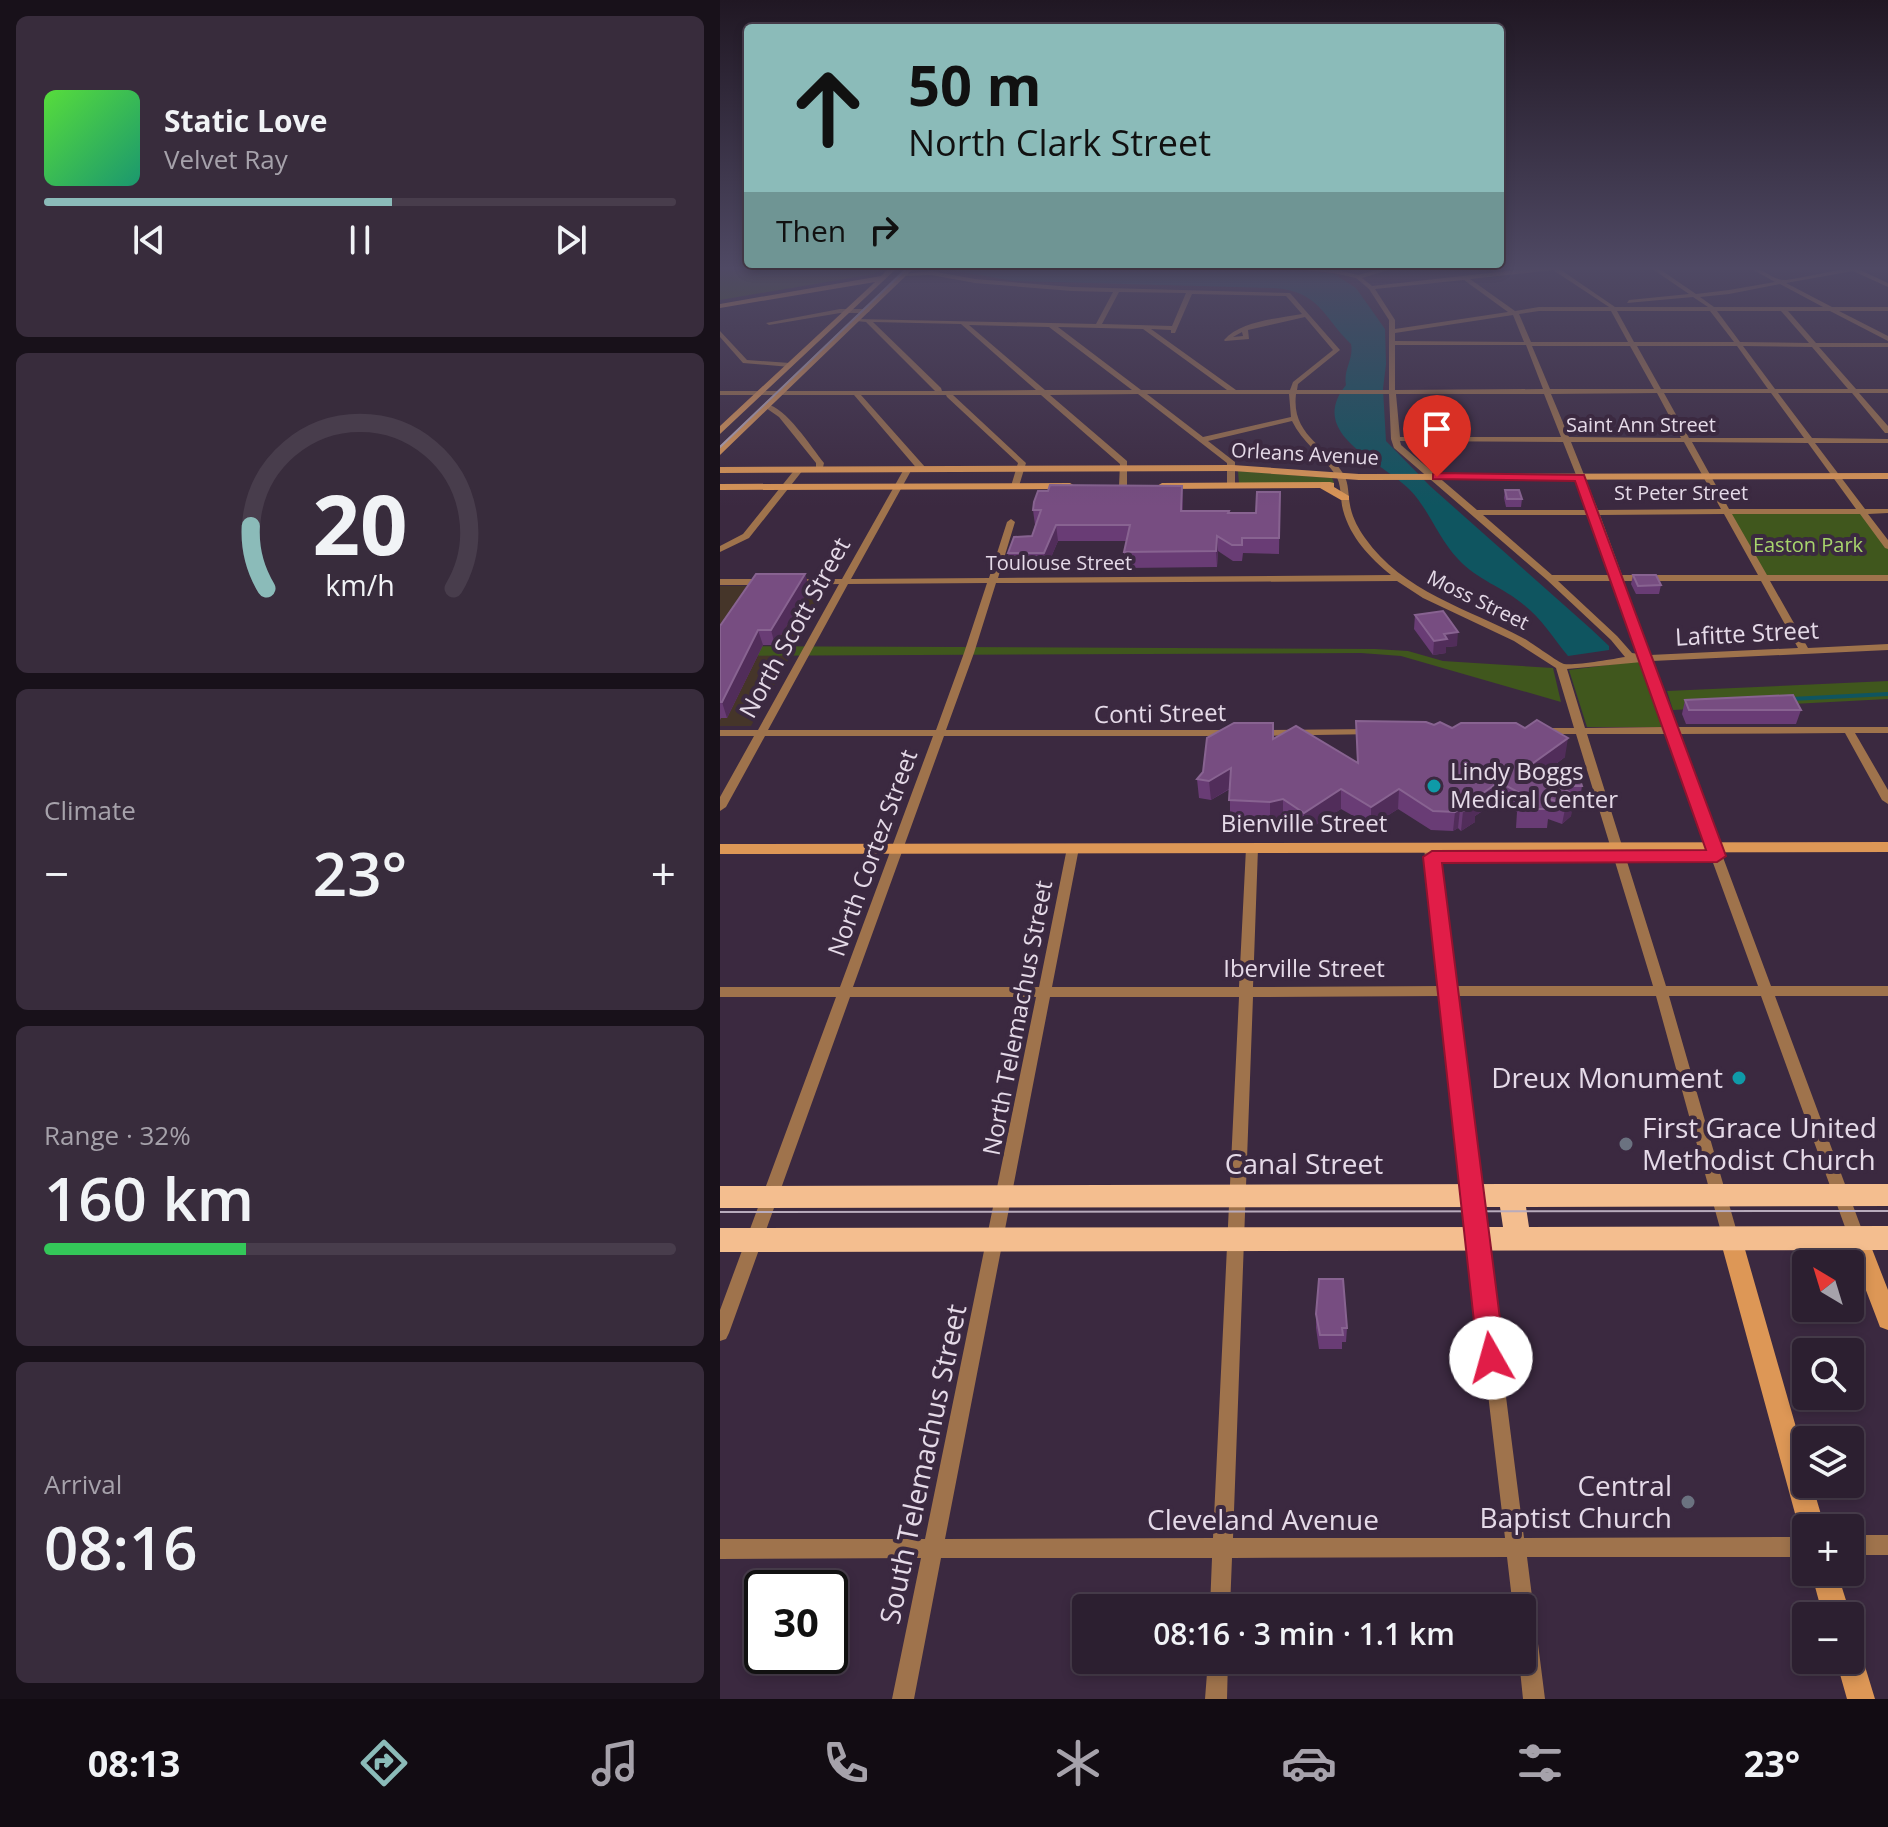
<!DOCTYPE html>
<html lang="en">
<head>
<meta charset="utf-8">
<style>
  body { margin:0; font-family:"Open Sans",sans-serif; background:#382c3c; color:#f1f3f6; height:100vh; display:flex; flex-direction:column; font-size:30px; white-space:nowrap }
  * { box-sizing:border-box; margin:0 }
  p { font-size:26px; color:#a6a2ab }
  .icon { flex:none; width:44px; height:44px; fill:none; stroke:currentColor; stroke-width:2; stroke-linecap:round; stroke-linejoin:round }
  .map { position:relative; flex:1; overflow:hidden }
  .drawer { display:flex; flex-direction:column; gap:16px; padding:16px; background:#18111a; width:720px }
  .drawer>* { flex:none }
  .hud { position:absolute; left:24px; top:24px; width:760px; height:244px; border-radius:8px; box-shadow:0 4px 12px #0003,0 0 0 2px #483d4c; background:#8bbbb9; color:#111; overflow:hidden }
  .needle { width:52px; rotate:322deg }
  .buttons { position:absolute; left:1072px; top:1250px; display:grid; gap:16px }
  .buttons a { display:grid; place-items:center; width:72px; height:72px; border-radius:8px; background:#2c1f30; box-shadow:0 4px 12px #0003,0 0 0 2px #483d4c; font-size:40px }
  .speed { position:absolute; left:24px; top:1570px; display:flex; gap:16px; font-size:40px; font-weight:700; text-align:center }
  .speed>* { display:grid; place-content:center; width:104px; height:104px; border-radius:50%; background:#2c1f30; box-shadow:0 4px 12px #0003,0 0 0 2px #483d4c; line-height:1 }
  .speed .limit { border:4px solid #111; border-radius:12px; background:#fff; color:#111 }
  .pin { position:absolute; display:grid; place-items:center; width:68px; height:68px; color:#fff; margin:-82px -34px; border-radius:50% 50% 50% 0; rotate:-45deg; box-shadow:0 0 8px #0007 }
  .pin .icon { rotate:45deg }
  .me { position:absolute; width:88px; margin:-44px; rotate:353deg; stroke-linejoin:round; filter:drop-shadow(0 0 6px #0008) }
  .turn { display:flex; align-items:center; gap:28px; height:168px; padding:0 32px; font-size:36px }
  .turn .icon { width:104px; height:104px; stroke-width:2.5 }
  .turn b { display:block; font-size:56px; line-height:68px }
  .then { display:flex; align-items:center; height:76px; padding:0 32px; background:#0003; gap:16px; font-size:30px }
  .big { font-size:60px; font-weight:600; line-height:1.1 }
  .drawer .widget { flex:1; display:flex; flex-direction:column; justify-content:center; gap:12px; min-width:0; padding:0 28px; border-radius:12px; background:#382c3c }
  .drawer .dial { align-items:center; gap:0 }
  .dial svg { height:208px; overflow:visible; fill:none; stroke:#483d4c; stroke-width:7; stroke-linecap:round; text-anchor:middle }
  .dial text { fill:#f1f3f6; stroke:none }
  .song { display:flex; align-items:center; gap:24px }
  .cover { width:96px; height:96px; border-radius:12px; background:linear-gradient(135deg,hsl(110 70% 55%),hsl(160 70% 35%)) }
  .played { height:8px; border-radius:4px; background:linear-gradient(90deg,#8bbbb9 55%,#483d4c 55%) }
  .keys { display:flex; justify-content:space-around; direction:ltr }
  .heat { display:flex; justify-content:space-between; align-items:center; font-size:44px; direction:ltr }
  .charge { height:12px; border-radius:6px; background:linear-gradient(90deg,#34c759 32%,#483d4c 0) }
  .trip { position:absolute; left:352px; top:1594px; width:464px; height:80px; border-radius:8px; background:#2c1f30; box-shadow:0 4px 12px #0003,0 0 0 2px #483d4c; font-weight:600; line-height:80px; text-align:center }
  .dock { display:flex; height:128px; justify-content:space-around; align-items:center; background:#120c13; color:#a6a2ab }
  .dock .icon { width:56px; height:56px }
  .dock .active { color:#8bbbb9 }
  .dock b { font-size:36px; color:#f1f3f6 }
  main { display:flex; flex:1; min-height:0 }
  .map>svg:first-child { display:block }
  .commercial { fill:#453529 }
  .green { fill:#40571d }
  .water { fill:#0f5560 }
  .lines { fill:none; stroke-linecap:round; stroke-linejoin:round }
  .stream { stroke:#0f5560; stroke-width:4 }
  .street { fill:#9f734c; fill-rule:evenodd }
  .secondary { fill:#dd9756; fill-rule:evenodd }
  .primary { fill:#f4be8f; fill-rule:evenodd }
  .tram { stroke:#b8abbc; stroke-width:2 }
  .wall { fill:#693c75 }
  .shaded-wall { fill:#512d5a }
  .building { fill:#774d81; stroke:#886391; stroke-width:2 }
  .route { fill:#e11d48; stroke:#92132f; stroke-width:2 }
  .culture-dot { fill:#0f9aa8; stroke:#3b2940; stroke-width:3 }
  .worship-dot { fill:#6b7280; stroke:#3b2940; stroke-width:3 }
  .labels { text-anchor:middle; stroke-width:8; stroke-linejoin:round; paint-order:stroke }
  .far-street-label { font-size:20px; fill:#e5dae8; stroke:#3b2940 }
  .far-park-label { font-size:20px; fill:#a8d56d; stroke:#3b2940 }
  .street-label { font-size:24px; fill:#e5dae8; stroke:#3b2940 }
  .poi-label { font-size:24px; fill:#e5dae8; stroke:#3b2940; text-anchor:start }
  .near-poi-label { font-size:28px; fill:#e5dae8; stroke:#3b2940; text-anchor:end }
  .near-street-label { font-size:28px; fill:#e5dae8; stroke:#3b2940 }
</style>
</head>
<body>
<main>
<section class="drawer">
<div class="widget">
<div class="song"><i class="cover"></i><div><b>Static Love</b><p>Velvet Ray</p></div></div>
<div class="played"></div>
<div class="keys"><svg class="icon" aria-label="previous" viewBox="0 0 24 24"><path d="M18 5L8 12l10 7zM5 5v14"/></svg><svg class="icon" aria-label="pause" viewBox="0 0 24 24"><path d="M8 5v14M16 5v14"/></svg><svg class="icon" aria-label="next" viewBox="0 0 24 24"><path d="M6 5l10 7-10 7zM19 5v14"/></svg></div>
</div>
<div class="widget dial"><svg viewBox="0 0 100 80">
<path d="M14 69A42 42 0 1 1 86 69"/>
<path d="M14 69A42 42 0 0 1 8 45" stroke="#8bbbb9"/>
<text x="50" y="56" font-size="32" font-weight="700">20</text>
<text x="50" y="72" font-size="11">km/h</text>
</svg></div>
<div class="widget"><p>Climate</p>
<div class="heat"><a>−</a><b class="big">23°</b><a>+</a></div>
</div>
<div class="widget"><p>Range · 32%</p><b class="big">160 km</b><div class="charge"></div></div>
<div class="widget"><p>Arrival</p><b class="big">08:16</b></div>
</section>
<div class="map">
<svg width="1168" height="1699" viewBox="0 0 1168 1699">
  <rect width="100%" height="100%" fill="#3b2940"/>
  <path class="commercial" d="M0 586H108L74 645H0Z
    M71 655 31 726H0V656Z"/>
  <path class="green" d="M0 268H164L154 274 0 300Z
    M518 471 612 478 614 483H519Z
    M1142 511 1168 546V577L1045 578 1008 512Z
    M0 646 655 649 688 651 723 661 833 668 841 702 681 656 641 653 0 656Z
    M919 661 942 727H867L849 670Z
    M1168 681V699L953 710 947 691Z"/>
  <path class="water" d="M334 268 390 272H598L614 274 636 288 665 329 666 364 663 389 666 441 710 486 871 629 889 646V650L848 656C834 639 821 618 804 605 783 587 757 580 738 559 718 538 709 509 689 489 661 461 586 434 626 385 623 370 634 359 631 344 602 316 600 291 553 288L293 281 226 269Z"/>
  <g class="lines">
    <path class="stream" d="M1071 699 1168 694"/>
    <path class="street" d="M422 268H513L510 270Z
      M566 268 613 269 638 275 664 268H675L642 278 652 286 815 268H838L895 307H988L973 297 907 303 909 300 969 294 931 268H938L976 294 1009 290 1055 282 1030 268C1044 268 1053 281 1066 280 1091 277 1116 268 1142 268L1140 270 1168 283V287L1133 271 1066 283 1112 307H1168V311H1119L1168 336V341L1110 311H1068L1096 343H1168V347H1099L1136 389H1168V393H1139L1168 426V433H1165L1132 393H1058L1092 438 1168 439V443H1095L1145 509H1168V513L1148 514 1168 540V549L1165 548 1140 514H1012L1047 575H1168V581H1050L1088 648 1168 644V650L932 661 955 727H1168V733H1135L1168 790V804L1162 800 1125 733 957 734 1051 986H1168V996H1055L1145 1238 1143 1243 1137 1245 1131 1243 1129 1238 1041 996H949L1019 1239 1017 1244 1011 1246 1005 1244 1003 1239 936 996H735L804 1538 1086 1537V1557H807L825 1699H803L799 1660H802V1608H793L787 1557 512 1558 510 1608H490L492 1558H221L194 1699H172L201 1558 0 1559V1539H205L316 997H130L9 1333 6 1339 0 1341V1310L116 997H0V987H120L213 736H45L6 807 0 811V797L34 736H0V730H38L119 584 73 585 68 582 73 579H122L184 469 188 467 192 469 131 579 269 578 287 522 291 519 295 522 278 578 671 575C650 558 630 537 623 510 620 499 622 484 615 474 602 455 582 442 572 421L488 441 515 462V486L511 488 507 486V463L418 394 330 395 407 461V486L403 488 399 486 400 464 321 395H233L306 463 299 486 295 488 291 486 298 463 227 397 226 395H141L205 467 206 469 202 471H199L134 395H0V391H215L146 322 136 321V319L376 324 393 292 352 291 255 283 211 275 186 276 183 274 211 271 255 279 352 287 570 293 620 350 578 384 577 390H669V320L649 289 636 278 613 273ZM833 270 889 307H819L795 311 750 279ZM744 280 788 312 675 329V320L655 289ZM1060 284 1103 307H994L980 297 1009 294ZM399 292 466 293 452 326 382 324ZM472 294 566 296 582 314C557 319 522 320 504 340L505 341 529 339 528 330 585 317 613 350 573 382 570 390H516L431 329 451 330V333H455ZM819 311H891L908 342H811L799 314ZM897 311H990L1014 342H914ZM997 311H1061L1089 343 1020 342ZM793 315 804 342 675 341V333ZM153 322 241 324 316 390 222 391 221 388ZM249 325 329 327 412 390H325ZM338 327 423 329 507 390H421ZM522 332 523 336 513 337ZM675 345H806L823 389 675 390ZM812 346H910L934 389H830ZM917 346H1017L1048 389H941ZM1023 346 1092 347 1128 389H1055ZM937 393 961 438 849 437 831 394ZM944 393H1051L1084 438H969ZM427 394H569L571 417 483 437ZM576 394H669L671 439 674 448 827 580 891 640 905 657C893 659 854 666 844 664 839 663 811 642 803 638 747 608 683 592 645 538 638 528 632 517 630 505 628 495 629 484 624 475 607 445 571 436 576 394ZM676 394H824L841 437H680ZM680 441 843 442 870 510H757L681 445ZM851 442H964L1001 509 878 510ZM972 442 1088 443 1136 509H1009ZM1004 514 1038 575H902L880 515ZM763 515H872L893 575H832ZM677 581 703 598 794 641 836 668 854 728H823L818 731 823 734H856L933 986H734L716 848 710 844 704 848 720 986 533 987 538 848 532 844 526 848 519 987H332L359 848 353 844 347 848 319 987H133L224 736H509L514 733 509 730H226L254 653 276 583ZM838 581H895L919 654 912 653 897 636ZM904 581H1041L1078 648 930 655ZM267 583 244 653 216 730H48L128 584ZM922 662 944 727 865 728 847 669ZM867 734H946L1038 986H946ZM721 996 785 1538H513L533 997ZM330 997H519L493 1538 225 1539Z
      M120 309H147L150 311 147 313H120L49 325 46 323Z
      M0 331 27 360 70 363 73 365 70 367 23 363 0 337Z
      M46 404C66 407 91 447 104 463L102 472H96V463L59 417 46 408Z
      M76 468 83 470 29 538 0 552V546L23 534Z
      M0 579H47L52 582 47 585H0Z
      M653 729 657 730 658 732 657 734 539 736 534 733 539 730Z
      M1130 1535H1168V1555H1130Z
      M488 1660H508L507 1699H485Z"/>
    <path class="secondary" d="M169 268H177L0 434V426L155 282 0 308V304L161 276Z
      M186 268H194L0 455V446Z
      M513 465 639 474 1168 473V479L639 480 513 471 0 473V467Z
      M610 482 614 483V487L629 496V500H621L600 488 442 489 437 486 442 483Z
      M0 484 350 483 355 486 350 489 0 490Z
      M1168 842V852L0 854V844Z
      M1137 1228 1145 1231 1168 1290V1330L1160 1327 1126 1238 1129 1231Z
      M1011 1229 1019 1232 1022 1239 1086 1462V1484H1092L1105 1528H1086V1538L1079 1528 1000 1239 1003 1232Z
      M1091 1572H1117L1131 1616 1130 1617 1103 1616Z
      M1130 1646 1140 1650 1155 1699H1127L1116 1660H1130Z"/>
    <path class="primary" d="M791 1184H1168V1206L806 1207 809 1227 1168 1226V1250L0 1252V1228L783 1227 780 1207 0 1208V1186Z"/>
    <path class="tram" d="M0 447 187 268
      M0 1212 1168 1211"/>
  </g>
  <path class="wall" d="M462 486 463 511 536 513 560 492 559 554 523 553 522 561H513L498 551 497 567 406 568 404 552 407 541H338L326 569H291L288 553 312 536 315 525 313 510Z
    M785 490 802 499 801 507H786L784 498Z
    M913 575 941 585 939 594H916L911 584Z
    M90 588 55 645H43L7 718H1L0 720V626Z
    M695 615 737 646 726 647V653L713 655 694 629Z
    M965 700 1081 710 1076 724H966L962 714Z
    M636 721 714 725 732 728 845 757 828 770 862 786 859 805H852L851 816 842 824 828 819 827 828H796L797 812 777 801 755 816V822L741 831 738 828 733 831 711 830 678 809 651 826 621 809 584 832 563 819 550 821 510 819V789L491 800 479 798 477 779 483 772 553 723 554 739 637 762Z
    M596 1314 627 1328 626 1342H622V1349H599L596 1328Z"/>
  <path class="shaded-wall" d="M462 486 463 501 462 527 461 511Z
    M336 525 338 541 326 569 324 553Z
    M497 536 498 551 497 567 496 551Z
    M85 574 90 588 55 645 51 630Z
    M38 630 43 645 7 718 2 702Z
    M738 632 737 646 726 647V653L713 655 714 641 724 634Z
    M848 738 845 757 798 792V774Z
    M511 768 512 787 491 800 489 781Z
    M779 782 777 801 755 816V822L741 831 743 811 753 800Z
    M621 789V809L584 832V813Z
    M679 789 678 809 651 826V807Z
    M854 796 851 816 842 824 846 804Z
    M563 799V819L550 821V802Z
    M740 809 738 828 733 831 735 812Z"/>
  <path class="building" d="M330 485 462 486 461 511H509L508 513H536L537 492H560L559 538H522V545H512L497 536 496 551 404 552 410 525H336L324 553H288L294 537 312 536 321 510H313L314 502 318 491H328Z
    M785 490H799L802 499H787Z
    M36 574H85L51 630H38L2 702H0V626Z
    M913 575H936L941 585 918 586Z
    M723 611 738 632 724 634 727 639 714 641 695 615Z
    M1073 695 1081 710H969L965 700Z
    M817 720 848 738 798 774 855 765 862 786H841L854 796 846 804 829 799 830 809H799L800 793 779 782 753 800 757 802 743 811 740 809 735 812 713 811 679 789 651 807 621 789 584 813 563 799 550 802 509 800 511 768 489 781 477 779 483 772 487 738 514 723H553V739L576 726 638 763 636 721 706 722 714 725 720 722 732 728 741 723H796L805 728Z
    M599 1279H623L627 1328H622L623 1335H600L596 1314Z"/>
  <linearGradient id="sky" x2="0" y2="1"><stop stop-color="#201723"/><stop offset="0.53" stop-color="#4f4964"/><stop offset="1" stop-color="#4f4964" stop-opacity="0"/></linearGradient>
  <rect width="1168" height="506" fill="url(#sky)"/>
  <path class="route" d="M717 473 864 475 1006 856 997 862 722 863 785 1358 781 1367 771 1371 762 1367 758 1358 703 857 712 851 986 850 855 481 713 479V474Z"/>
  <g class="culture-dot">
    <circle cx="714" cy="786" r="8"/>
    <circle cx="1019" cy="1078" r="8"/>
  </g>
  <g class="worship-dot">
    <circle cx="906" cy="1144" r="8"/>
    <circle cx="968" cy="1502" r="8"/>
  </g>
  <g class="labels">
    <g class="far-street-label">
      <text x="921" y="432">Saint Ann Street</text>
      <text transform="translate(585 454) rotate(3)" y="7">Orleans Avenue</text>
      <text x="961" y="500">St Peter Street</text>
      <text x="339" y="570">Toulouse Street</text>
      <text transform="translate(758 600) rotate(26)" y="7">Moss Street</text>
    </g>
    <g class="far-park-label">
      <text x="1088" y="552">Easton Park</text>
    </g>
    <g class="street-label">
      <text transform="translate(75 628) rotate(-61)" y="8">North Scott Street</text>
      <text transform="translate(1027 634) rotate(-3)" y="8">Lafitte Street</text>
      <text transform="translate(440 714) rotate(-1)" y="8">Conti Street</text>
      <text x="584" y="832">Bienville Street</text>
      <text transform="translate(153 853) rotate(-70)" y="8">North Cortez Street</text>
      <text x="584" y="977">Iberville Street</text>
      <text transform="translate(298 1018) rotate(-79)" y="8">North Telemachus Street</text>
    </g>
    <g class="poi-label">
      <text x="730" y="780">Lindy Boggs<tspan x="730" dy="28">Medical Center</tspan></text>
    </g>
    <g class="near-poi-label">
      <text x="1003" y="1088">Dreux Monument</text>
      <text x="922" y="1138" text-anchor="start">First Grace United<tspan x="922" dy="32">Methodist Church</tspan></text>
      <text x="952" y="1496">Central<tspan x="952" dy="32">Baptist Church</tspan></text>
    </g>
    <g class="near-street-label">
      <text x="584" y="1174">Canal Street</text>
      <text transform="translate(203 1464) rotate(-78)" y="10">South Telemachus Street</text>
      <text x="543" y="1530">Cleveland Avenue</text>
    </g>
  </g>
</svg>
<div class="buttons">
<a><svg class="needle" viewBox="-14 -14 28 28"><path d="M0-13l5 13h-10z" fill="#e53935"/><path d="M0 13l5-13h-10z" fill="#a6a2ab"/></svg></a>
<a><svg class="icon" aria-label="search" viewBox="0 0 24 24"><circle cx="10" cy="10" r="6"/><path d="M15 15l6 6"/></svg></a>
<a><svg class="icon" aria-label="layers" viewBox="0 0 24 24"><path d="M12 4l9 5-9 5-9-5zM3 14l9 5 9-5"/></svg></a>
<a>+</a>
<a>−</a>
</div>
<div class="speed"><div class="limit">30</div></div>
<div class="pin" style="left:717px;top:477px;background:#d93025"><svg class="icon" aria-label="arrive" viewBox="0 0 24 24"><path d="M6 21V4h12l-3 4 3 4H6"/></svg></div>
<svg class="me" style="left:771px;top:1358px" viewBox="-20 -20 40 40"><circle r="19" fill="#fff"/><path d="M0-13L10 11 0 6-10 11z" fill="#e11d48"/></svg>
<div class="trip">08:16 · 3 min · 1.1 km</div>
<div class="hud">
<div class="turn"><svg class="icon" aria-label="ahead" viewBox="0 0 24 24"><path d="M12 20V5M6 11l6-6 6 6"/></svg><div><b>50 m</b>North Clark Street</div></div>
<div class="then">Then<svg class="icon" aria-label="right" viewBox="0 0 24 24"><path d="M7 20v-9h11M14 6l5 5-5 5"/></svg></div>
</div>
</div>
</main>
<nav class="dock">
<b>08:13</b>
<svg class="icon active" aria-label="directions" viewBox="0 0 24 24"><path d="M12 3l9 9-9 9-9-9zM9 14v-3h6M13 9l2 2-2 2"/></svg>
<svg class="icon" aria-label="music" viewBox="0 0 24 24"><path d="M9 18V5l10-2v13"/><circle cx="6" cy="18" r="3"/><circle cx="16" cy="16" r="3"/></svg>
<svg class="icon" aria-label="phone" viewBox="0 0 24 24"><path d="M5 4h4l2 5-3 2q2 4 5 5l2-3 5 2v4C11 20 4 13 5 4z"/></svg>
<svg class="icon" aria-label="climate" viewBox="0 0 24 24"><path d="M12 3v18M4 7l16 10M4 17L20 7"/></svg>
<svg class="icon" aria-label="car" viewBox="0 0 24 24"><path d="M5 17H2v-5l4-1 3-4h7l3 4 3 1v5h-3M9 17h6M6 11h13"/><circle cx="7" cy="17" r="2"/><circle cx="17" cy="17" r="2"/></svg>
<svg class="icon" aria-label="filters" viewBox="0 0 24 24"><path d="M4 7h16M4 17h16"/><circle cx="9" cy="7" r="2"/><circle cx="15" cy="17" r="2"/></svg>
<b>23°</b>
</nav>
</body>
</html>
